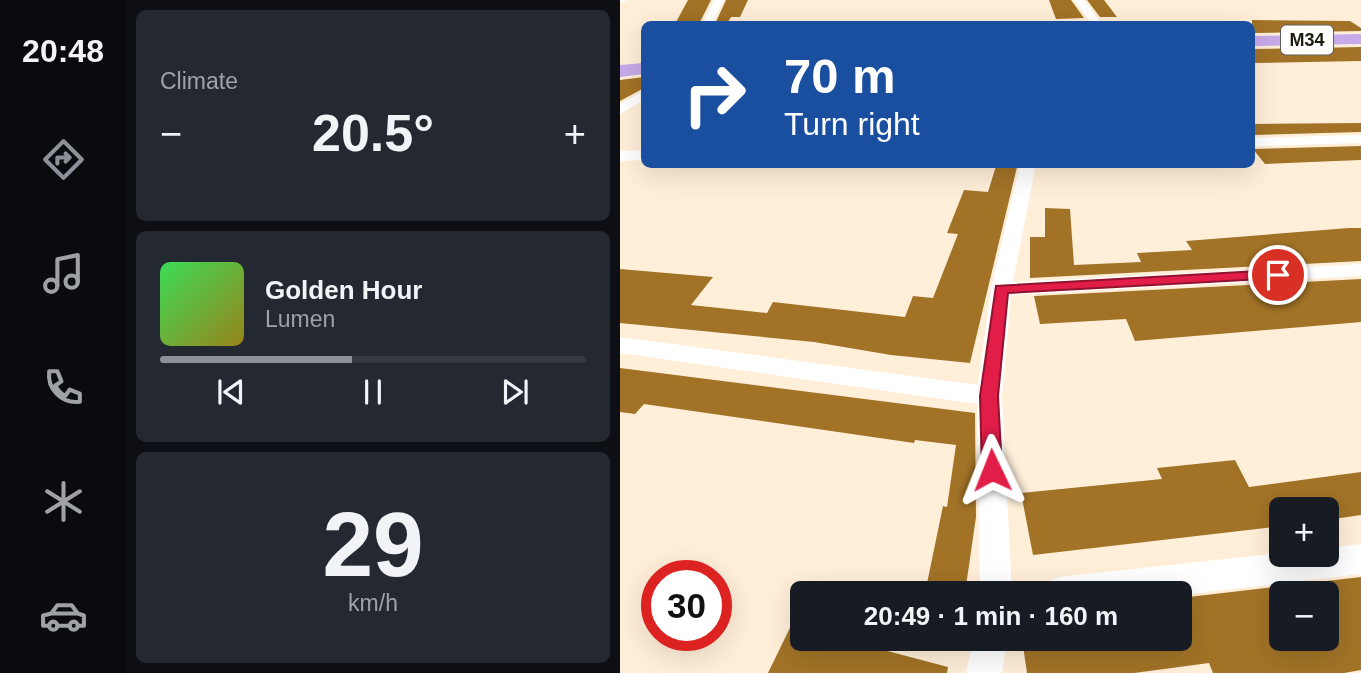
<!DOCTYPE html>
<html lang="en">
<head>
<meta charset="utf-8">
<style>
  body { margin:0; font-family:Arial,sans-serif; background:#242831; color:#f1f3f6; height:100vh; display:flex; flex-direction:column; font-size:26px; white-space:nowrap }
  * { box-sizing:border-box; margin:0 }
  p { font-size:23px; color:#9ea1a6 }
  .icon { flex:none; width:38px; height:38px; fill:none; stroke:currentColor; stroke-width:2; stroke-linecap:round; stroke-linejoin:round }
  .map { position:relative; flex:1; overflow:hidden }
  .panel { display:flex; flex-direction:column; gap:10px; padding:10px; background:#0d0f14; width:494px }
  .panel>* { flex:none }
  .hud { position:absolute; left:21px; top:21px; width:614px; height:147px; border-radius:10px; box-shadow:0 7px 28px #0002; background:#1a4fa0; color:#fff; overflow:hidden }
  .fabs { position:absolute; left:649px; top:497px; display:grid; gap:14px }
  .fabs a { display:grid; place-items:center; width:70px; height:70px; border-radius:10px; background:#171b24; box-shadow:0 7px 28px #0002; font-size:35px }
  .speed { position:absolute; left:21px; top:560px; display:flex; gap:14px; font-size:35px; font-weight:700; text-align:center }
  .speed>* { display:grid; place-content:center; width:91px; height:91px; border-radius:50%; background:#171b24; box-shadow:0 7px 28px #0002; line-height:1 }
  .speed .limit { border:10px solid #d22; background:#fff; color:#111 }
  .pin { position:absolute; display:grid; place-items:center; width:60px; height:60px; color:#fff; margin:-30px; border:4px solid #fff; border-radius:50%; box-shadow:0 2px 7px #0007 }
  .me { position:absolute; width:77px; margin:-38px; rotate:358deg; stroke-linejoin:round; filter:drop-shadow(0 0 5px #0008) }
  .turn { display:flex; align-items:center; gap:24px; height:147px; padding:0 28px; font-size:32px }
  .turn .icon { width:91px; height:91px; stroke-width:2.5 }
  .turn b { display:block; font-size:49px; line-height:60px }
  .big { font-size:52px; font-weight:700; line-height:1.1 }
  .panel .tile { flex:1; display:flex; flex-direction:column; justify-content:center; gap:10px; min-width:0; padding:0 24px; border-radius:10px; background:#242831 }
  .panel .dial { align-items:center; gap:0 }
  .dial b { font-size:91px; line-height:1 }
  .song { display:flex; align-items:center; gap:21px }
  .cover { width:84px; height:84px; border-radius:10px; background:linear-gradient(135deg,hsl(130 70% 55%),hsl(50 70% 35%)) }
  .played { height:7px; border-radius:4px; background:linear-gradient(90deg,#8c9099 45%,#363941 45%) }
  .keys { display:flex; justify-content:space-around; direction:ltr }
  .heat { display:flex; justify-content:space-between; align-items:center; font-size:38px; direction:ltr }
  .trip { position:absolute; left:170px; top:581px; width:402px; height:70px; border-radius:10px; background:#171b24; box-shadow:0 7px 28px #0002; font-weight:700; line-height:70px; text-align:center }
  main { display:flex; flex:1; min-height:0 }
  .dock { display:flex; flex-direction:column; width:126px; justify-content:space-around; align-items:center; background:#090b0e; color:#9ea1a6 }
  .dock .icon { width:49px; height:49px }
  .dock .selected { color:#8c9099 }
  .dock b { font-size:32px; color:#f1f3f6 }
  .map>svg:first-child { display:block }
  .building { fill:#a27327; fill-rule:evenodd }
  .lines { fill:none; stroke-linecap:round; stroke-linejoin:round }
  .minor { fill:#fff; fill-rule:evenodd }
  .primary { fill:#c6aae9; fill-rule:evenodd }
  .route { fill:#e11d48; stroke:#92132f; stroke-width:2 }
  .labels { text-anchor:middle; stroke-width:5; stroke-linejoin:round; paint-order:stroke }
  .shield { fill:#fff; stroke:#625e58; stroke-width:2 }
  .shield-label { font-size:18px; font-weight:bold; fill:#1e1911 }
</style>
</head>
<body>
<main>
<nav class="dock">
<b>20:48</b>
<svg class="icon selected" aria-label="directions" viewBox="0 0 24 24"><path d="M12 3l9 9-9 9-9-9zM9 14v-3h6M13 9l2 2-2 2"/></svg>
<svg class="icon" aria-label="music" viewBox="0 0 24 24"><path d="M9 18V5l10-2v13"/><circle cx="6" cy="18" r="3"/><circle cx="16" cy="16" r="3"/></svg>
<svg class="icon" aria-label="phone" viewBox="0 0 24 24"><path d="M5 4h4l2 5-3 2q2 4 5 5l2-3 5 2v4C11 20 4 13 5 4z"/></svg>
<svg class="icon" aria-label="climate" viewBox="0 0 24 24"><path d="M12 3v18M4 7l16 10M4 17L20 7"/></svg>
<svg class="icon" aria-label="car" viewBox="0 0 24 24"><path d="M5 17H2v-5l4-1 3-4h7l3 4 3 1v5h-3M9 17h6M6 11h13"/><circle cx="7" cy="17" r="2"/><circle cx="17" cy="17" r="2"/></svg>
</nav>
<section class="panel">
<div class="tile"><p>Climate</p>
<div class="heat"><a>−</a><b class="big">20.5°</b><a>+</a></div>
</div>
<div class="tile">
<div class="song"><i class="cover"></i><div><b>Golden Hour</b><p>Lumen</p></div></div>
<div class="played"></div>
<div class="keys"><svg class="icon" aria-label="previous" viewBox="0 0 24 24"><path d="M18 5L8 12l10 7zM5 5v14"/></svg><svg class="icon" aria-label="pause" viewBox="0 0 24 24"><path d="M8 5v14M16 5v14"/></svg><svg class="icon" aria-label="next" viewBox="0 0 24 24"><path d="M6 5l10 7-10 7zM19 5v14"/></svg></div>
</div>
<div class="tile dial"><b>29</b><p>km/h</p></div>
</section>
<div class="map">
<svg width="742" height="673" viewBox="0 0 742 673">
  <rect width="100%" height="100%" fill="#ffefd9"/>
  <path class="building" d="M68 0H91L79 24H55Z
    M106 0H128L120 17H111L107 24H95Z
    M429 0H451L464 18 436 19Z
    M467 0H484L497 17H480Z
    M632 20 730 21 741 28V31L632 33Z
    M741 47V61L632 63V49Z
    M24 77V88L0 101V80Z
    M741 123V132L632 135V124Z
    M741 146V160L691 162 645 164 633 149Z
    M376 166 397 167 350 363 271 355 194 342 0 323V269L93 277 71 305 147 313 153 302 285 317 293 296 313 298 338 234 327 233 344 190 368 192Z
    M425 208 450 209 454 265 521 262 517 253 572 250 566 241 729 228H741V261L410 278V237H425Z
    M741 279V322L515 341 506 319 420 324 414 296Z
    M0 368 355 413 356 517 345 593H305L323 506 327 507 336 445 295 440 294 443 24 404 15 414 0 412Z
    M615 460 629 487 741 472V515L707 520V509H662V526L413 555 401 493 542 479 537 468Z
    M741 577V670L724 673H593L589 663 514 673H407L402 639H560V598ZM662 593H707V639H662Z
    M182 603V639H222L328 667 327 673H148Z"/>
  <g class="lines">
    <path class="minor" d="M0 0H7L2 3Z
      M94 0H104L92 24H82Z
      M454 0H464L482 24H472Z
      M24 91V100L0 114V104Z
      M742 135V143L632 146V138Z
      M24 150V160L0 161V151Z
      M400 164H416L393 282 742 264V276L391 295 382 396 392 593H360L357 404 0 353V337L358 385 371 289Z
      M742 544V574L560 595 423 593 427 582 439 577 662 553 707 555V548Z
      M353 639H387L382 673H346Z"/>
    <path class="primary" d="M742 34V44L632 46V36Z
      M24 63V74L0 77V65Z"/>
  </g>
  <path class="route" d="M658 270 665 275 663 278 388 293 378 396 382 470 379 476 372 478 365 476 362 470 360 396 376 286Z"/>
  <g class="labels">
    <rect class="shield" x="661" y="25.5" width="52" height="29" rx="5"/>
    <g class="shield-label">
      <text x="687" y="46">M34</text>
    </g>
  </g>
</svg>
<div class="fabs">
<a>+</a>
<a>−</a>
</div>
<div class="speed"><div class="limit">30</div></div>
<div class="pin" style="left:658px;top:275px;background:#d93025"><svg class="icon" aria-label="arrive" viewBox="0 0 24 24"><path d="M6 21V4h12l-3 4 3 4H6"/></svg></div>
<svg class="me" style="left:372px;top:470px" viewBox="-20 -20 40 40"><path d="M0-17L14 15 0 8-14 15z" fill="#e11d48" stroke="#fff" stroke-width="4"/></svg>
<div class="trip">20:49 · 1 min · 160 m</div>
<div class="hud">
<div class="turn"><svg class="icon" aria-label="right" viewBox="0 0 24 24"><path d="M7 20v-9h11M14 6l5 5-5 5"/></svg><div><b>70 m</b>Turn right</div></div>
</div>
</div>
</main>
</body>
</html>
